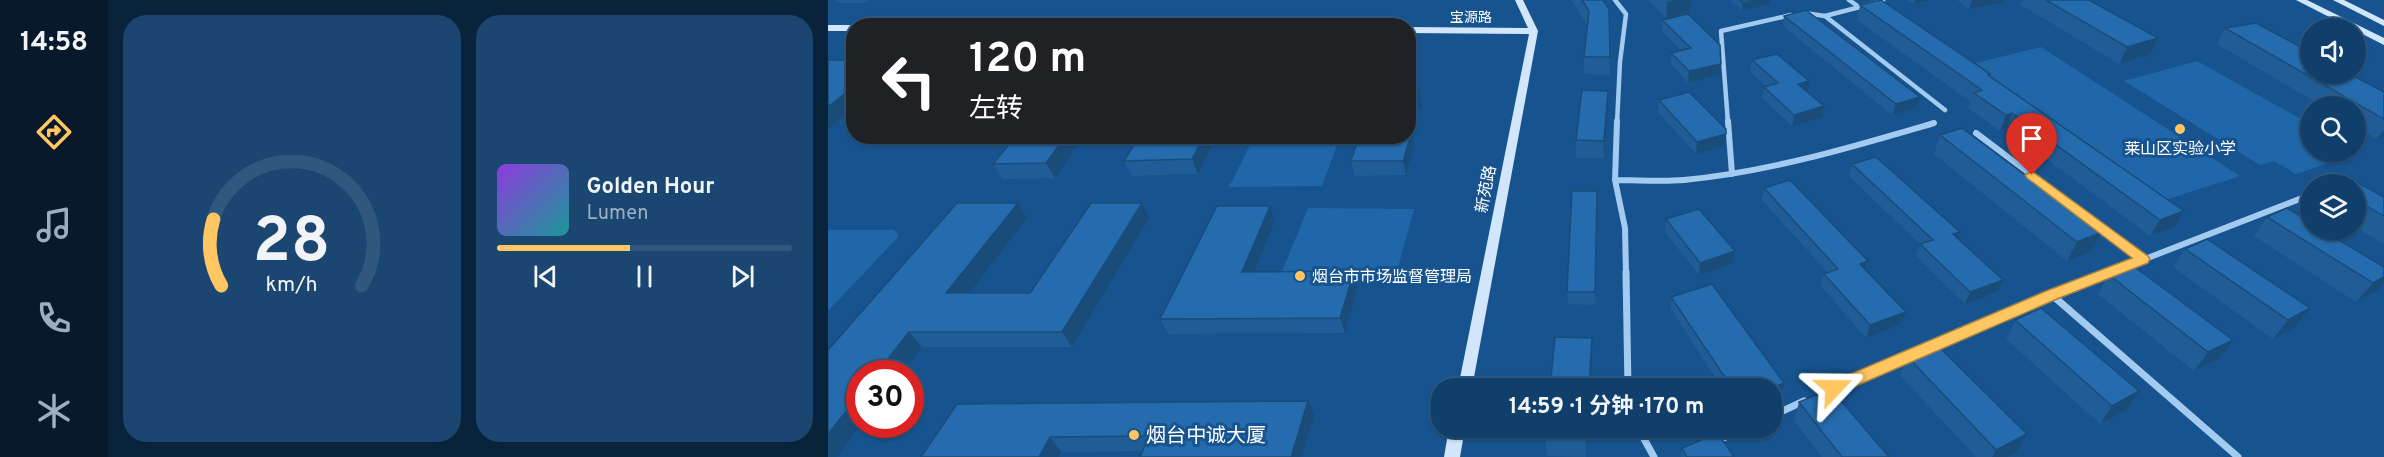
<!DOCTYPE html>
<html lang="zh">
<head>
<meta charset="utf-8">
<style>
  body { margin:0; font-family:Overpass,"Noto Sans SC",sans-serif; background:#1a4671; color:#f1f3f6; height:100vh; display:flex; flex-direction:column; font-size:22px; white-space:nowrap }
  * { box-sizing:border-box; margin:0 }
  p { font-size:20px; color:#9cafc1 }
  .icon { flex:none; width:33px; height:33px; fill:none; stroke:currentColor; stroke-width:2; stroke-linecap:round; stroke-linejoin:round }
  .map { position:relative; flex:1; overflow:hidden }
  .drawer { display:flex; flex-direction:column; gap:15px; padding:15px; background:#09233b; width:720px }
  .drawer>* { flex:none }
  .guide { position:absolute; left:18px; top:18px; width:570px; height:126px; border-radius:24px; box-shadow:0 2px 4px #0004,0 0 0 2px #30587e; background:#202124; color:#fff; overflow:hidden }
  .tools { position:absolute; left:1472px; top:18px; display:grid; gap:12px }
  .tools a { display:grid; place-items:center; width:66px; height:66px; border-radius:50%; background:#113f6b; box-shadow:0 2px 4px #0004,0 0 0 2px #30587e; font-size:30px }
  .speed { position:absolute; left:18px; top:360px; display:flex; gap:12px; font-size:30px; font-weight:700; text-align:center }
  .speed>* { display:grid; place-content:center; width:78px; height:78px; border-radius:50%; background:#113f6b; box-shadow:0 2px 4px #0004,0 0 0 2px #30587e; line-height:1 }
  .speed .limit { border:9px solid #d22; background:#fff; color:#111 }
  .pin { position:absolute; display:grid; place-items:center; width:51px; height:51px; color:#fff; margin:-62px -26px; border-radius:50% 50% 50% 0; rotate:-45deg; box-shadow:0 0 6px #0007 }
  .pin .icon { rotate:45deg }
  .me { position:absolute; width:66px; margin:-33px; rotate:67deg; stroke-linejoin:round; filter:drop-shadow(0 0 4px #0008) }
  .turn { display:flex; align-items:center; gap:21px; height:126px; padding:0 24px; font-size:27px }
  .turn .icon { width:78px; height:78px; stroke-width:2.5 }
  .turn b { display:block; font-size:42px; line-height:51px }
  .drawer .card { flex:1; display:flex; flex-direction:column; justify-content:center; gap:9px; min-width:0; padding:0 21px; border-radius:24px; background:#1a4671 }
  .drawer .dial { align-items:center; gap:0 }
  .dial svg { height:156px; overflow:visible; fill:none; stroke:#30587e; stroke-width:7; stroke-linecap:round; text-anchor:middle }
  .dial text { fill:#f1f3f6; stroke:none }
  .song { display:flex; align-items:center; gap:18px }
  .cover { width:72px; height:72px; border-radius:9px; background:linear-gradient(135deg,hsl(270 70% 55%),hsl(180 70% 35%)) }
  .played { height:6px; border-radius:3px; background:linear-gradient(90deg,#ffc662 45%,#30587e 45%) }
  .keys { display:flex; justify-content:space-around; direction:ltr }
  .drawer .tiles { flex:1; display:grid; gap:15px; grid-template-columns:repeat(2,1fr) }
  .trip { position:absolute; left:603px; top:378px; width:351px; height:60px; border-radius:24px; background:#113f6b; box-shadow:0 2px 4px #0004,0 0 0 2px #30587e; font-weight:700; line-height:60px; text-align:center }
  main { display:flex; flex:1; min-height:0 }
  .dock { display:flex; flex-direction:column; width:108px; justify-content:space-around; align-items:center; background:#07192b; color:#9cafc1 }
  .dock .icon { width:42px; height:42px }
  .dock .on { color:#ffc662 }
  .dock b { font-size:27px; color:#f1f3f6 }
  .map>svg:first-child { display:block }
  .green { fill:#1f67a9 }
  .lines { fill:none; stroke-linecap:round; stroke-linejoin:round }
  .street-far2 { stroke:#a3cbf0; stroke-width:4.5 }
  .street-far1 { stroke:#a3cbf0; stroke-width:6 }
  .street { stroke:#a3cbf0; stroke-width:7 }
  .secondary { fill:#d1e6fb; fill-rule:evenodd }
  .wall { fill:#205d96 }
  .shaded-wall { fill:#1a4c7a }
  .building { fill:#256cae; stroke:#1a4c7a; stroke-width:1.5 }
  .route { fill:#ffc662; stroke:#a68140; stroke-width:1.5 }
  .poi-dot { fill:#ffc662; stroke:#17548f; stroke-width:2 }
  .labels { text-anchor:middle; stroke-width:6; stroke-linejoin:round; paint-order:stroke }
  .far-street-label { font-size:14px; fill:#fff; stroke:#17548f }
  .poi-label { font-size:16px; fill:#fff; stroke:#17548f }
  .street-label { font-size:16px; fill:#fff; stroke:#17548f }
  .near-poi-label { font-size:20px; fill:#fff; stroke:#17548f; text-anchor:start }
</style>
</head>
<body>
<main>
<nav class="dock">
<b>14:58</b>
<svg class="icon on" aria-label="directions" viewBox="0 0 24 24"><path d="M12 3l9 9-9 9-9-9zM9 14v-3h6M13 9l2 2-2 2"/></svg>
<svg class="icon" aria-label="music" viewBox="0 0 24 24"><path d="M9 18V5l10-2v13"/><circle cx="6" cy="18" r="3"/><circle cx="16" cy="16" r="3"/></svg>
<svg class="icon" aria-label="phone" viewBox="0 0 24 24"><path d="M5 4h4l2 5-3 2q2 4 5 5l2-3 5 2v4C11 20 4 13 5 4z"/></svg>
<svg class="icon" aria-label="climate" viewBox="0 0 24 24"><path d="M12 3v18M4 7l16 10M4 17L20 7"/></svg>
</nav>
<section class="drawer">
<div class="tiles">
<div class="card dial"><svg viewBox="0 0 100 80">
<path d="M14 69A42 42 0 1 1 86 69"/>
<path d="M14 69A42 42 0 0 1 10 35" stroke="#ffc662"/>
<text x="50" y="56" font-size="32" font-weight="700">28</text>
<text x="50" y="72" font-size="11">km/h</text>
</svg></div>
<div class="card">
<div class="song"><i class="cover"></i><div><b>Golden Hour</b><p>Lumen</p></div></div>
<div class="played"></div>
<div class="keys"><svg class="icon" aria-label="previous" viewBox="0 0 24 24"><path d="M18 5L8 12l10 7zM5 5v14"/></svg><svg class="icon" aria-label="pause" viewBox="0 0 24 24"><path d="M8 5v14M16 5v14"/></svg><svg class="icon" aria-label="next" viewBox="0 0 24 24"><path d="M6 5l10 7-10 7zM19 5v14"/></svg></div>
</div>
</div>
</section>
<div class="map">
<svg width="1556" height="457" viewBox="0 0 1556 457">
  <rect width="100%" height="100%" fill="#17548f"/>
  <path class="green" d="M1213 47 1412 176 1334 201 1144 64Z
    M1369 61 1482 124V152H1527V149L1532 152 1468 174 1446 161 1432 165 1296 81Z
    M426 137V136L512 137 494 186 401 187Z
    M480 208 586 209 568 275 453 274Z
    M0 230H66L70 234V237L0 311Z"/>
  <g class="lines">
    <path class="street-far2" d="M787 0 798 14 792 62 789 123
      M1021 0 1031 7
      M976 13 997 16 1055 1
      M997 16 1117 110
      M900 123 893 31 963 15"/>
    <path class="street-far1" d="M789 121 787 180 797 228 798 273
      M900 121 904 174
      M1148 133 1315 259
      M787 180C810 180 833 182 856 180 941 172 1024 147 1106 123
      M1281 273 1482 195"/>
    <path class="street" d="M798 272 800 388
      M1224 295 1410 457
      M1101 348 1284 272
      M999 391 1083 355
      M944 416 976 401
      M810 428 826 457
      M886 442 918 428"/>
    <path class="secondary" d="M687 0H695L710 31 644 388H630L701 34 580 33V27L700 28Z
      M1468 0H1479L1556 38V45Z
      M1505 0H1516L1556 20V26Z
      M0 25H26L27 26 26 31H0Z
      M621 428H637L632 457H616Z"/>
  </g>
  <path class="wall" d="M8 0H41L37 3H10Z
    M743 0H775L781 9 782 75 756 74V57L759 24Z
    M820 0H863L862 13 838 18Z
    M902 0H942L941 5 914 10Z
    M1079 0H1103L1086 4Z
    M1129 0H1176L1175 3 1141 9Z
    M1195 0H1261L1330 38 1322 55 1291 64 1193 5Z
    M1032 5 1162 74V76L1346 228 1322 236 1178 129 1172 131 1140 108 1143 102 1029 20Z
    M956 16 1092 97 1089 108 1064 115 955 26Z
    M834 20 893 64 892 75 860 83 843 64V53L853 51 834 31Z
    M1397 28 1556 92V137L1549 139 1527 126V106H1494L1389 44Z
    M924 60 979 91 994 118 964 126 934 98 936 87 938 86 922 72Z
    M831 100 897 146 868 154 830 112Z
    M780 109 776 159 748 158V140Z
    M584 131 587 145 578 175 526 176 523 161Z
    M1112 135 1264 251 1239 261 1106 154Z
    M188 136H256L227 178 174 179 165 164Z
    M311 136H389L370 174 303 176 296 161Z
    M1024 164 1130 239 1175 280 1169 292 1137 304 1088 256 1092 244 1021 176Z
    M1527 184 1556 197V244L1527 227Z
    M936 188 1040 261 1037 269 1078 312 1073 324 1038 338 993 286 996 274 1000 273 934 200Z
    M769 203 767 305 740 304 739 292Z
    M442 206 447 221 426 272 526 271 530 286 517 333 340 334 332 319Z
    M1439 217 1556 267 1549 291 1528 302 1426 236Z
    M199 218 141 293H202L321 218 244 347H94L32 424H34L9 457H0V350Z
    M838 219 905 263 871 275 837 232Z
    M1379 239 1467 327 1445 339 1345 267 1357 249Z
    M1281 275 1391 359 1366 371 1270 294Z
    M843 297 953 395 944 399V388H894L843 309Z
    M1187 320 1298 410 1272 424 1178 339Z
    M1079 356 1199 434 1188 453 1180 457H1148L1072 375Z
    M971 402 1061 457H994L966 421Z
    M129 404 486 416 474 457H312L315 451 233 452Z
    M760 428 758 457 719 456 717 437Z
    M854 448 906 457H853Z"/>
  <path class="shaded-wall" d="M846 0H863L862 13 838 18 839 2Z
    M929 0H942L941 5 914 10 915 3Z
    M1087 0H1103L1086 4Z
    M1144 0H1176L1175 3 1141 9Z
    M1330 38 1322 55 1291 64 1299 47Z
    M893 64 892 75 860 83 861 71Z
    M981 81 979 92 970 84Z
    M26 86V107L0 129V107Z
    M780 91V109L776 159V141Z
    M591 93 594 107 580 119V102Z
    M1092 97 1089 108 1064 115 1068 104Z
    M996 106 994 118 964 126 966 115Z
    M1184 113 1178 129 1172 131 1178 115Z
    M1556 130V137L1549 139Z
    M584 131 587 145 578 175 575 161Z
    M898 134 897 146 868 154 869 142Z
    M238 136H256L227 178 218 163Z
    M376 136H389L370 174 364 159Z
    M190 203 199 218 130 308 118 293Z
    M314 203 321 218 244 347 234 332Z
    M442 206 447 221 420 287 414 272Z
    M1356 211 1346 228 1322 236 1332 220Z
    M1132 232 1128 244 1125 234Z
    M1274 232 1264 251 1239 261 1249 242Z
    M907 251 905 263 871 275 872 263Z
    M1040 261 1036 273 1032 264Z
    M526 271 530 286 517 333 512 318Z
    M1556 277V283L1549 291 1528 302 1545 283Z
    M1175 280 1169 292 1137 304 1142 292Z
    M1482 308 1467 327 1445 339 1460 320Z
    M1078 312 1073 324 1038 338 1042 325Z
    M81 332 94 347 73 374H48Z
    M764 338V357L762 388H761Z
    M1405 340 1391 359 1366 371 1380 352Z
    M956 383 953 395 944 399V388H942Z
    M1311 391 1298 410 1272 424 1284 406Z
    M32 394V424H34L9 457H0V434Z
    M480 401 486 416 474 457H463Z
    M759 428H760L758 457V439Z
    M1199 434 1188 453 1180 457H1164L1168 450Z
    M222 437 233 452 230 457H211Z"/>
  <path class="building" d="M754 0H775L781 9 782 57H756L761 11Z
    M912 0H929L915 3Z
    M1053 0 1162 74 1160 75 1356 211 1332 220 1184 113 1178 115 1146 93 1154 90 1032 5Z
    M1218 0H1261L1330 38 1299 47Z
    M978 10 1092 97 1068 104 956 16Z
    M860 14 892 45 893 64 861 71 843 53 863 48 834 20Z
    M1428 23 1482 52V74H1522L1556 92V119L1397 28Z
    M949 54 981 81 970 84 996 106 966 115 936 87 950 83 924 60Z
    M26 59V86L0 107V60H23Z
    M580 75H587L591 93 580 102Z
    M754 90 780 91 776 141 748 140Z
    M861 92 898 129V134L869 142 831 100Z
    M1134 128 1274 232 1249 242 1112 135Z
    M580 130 584 131 575 161H523L531 136H580Z
    M188 136H238L218 163 165 164Z
    M311 136H376L364 159 296 161Z
    M1048 157 1132 232 1125 234 1175 280 1142 292 1092 244 1105 240 1024 164Z
    M962 180 1040 261 1032 264 1078 312 1042 325 996 274 1010 269 936 188Z
    M1527 181 1556 197V216L1527 200V184H1521Z
    M744 191H769L767 292H739Z
    M129 203H190L118 293H202L263 203H314L234 332H81L48 374H32V394L0 434V350Z
    M389 206H442L414 272 526 271 512 318 332 319Z
    M1459 208 1482 222V230H1494L1556 267V277L1545 283 1439 217Z
    M871 209 907 251 872 263 838 219Z
    M1379 239 1482 308 1460 320 1357 249Z
    M1304 265 1405 340 1380 352 1281 275Z
    M884 284 956 383 942 388H904L843 297Z
    M1213 308 1311 391 1284 406 1187 320Z
    M727 337 764 338 761 388H722Z
    M1107 343 1199 434 1168 450 1079 356Z
    M1003 389 1061 457H1014L971 402Z
    M480 401 463 457H312L321 436 222 437 211 457H93L129 404Z
    M718 428H759L758 439 717 437Z
    M890 433 906 457H859L854 448Z"/>
  <path class="route" d="M1204 171 1320 256 1322 259 1320 263 1229 299 1012 393 1006 395 1001 393 998 388 1001 383 1218 291 1304 258 1199 178 1197 175Z"/>
  <g class="poi-dot">
    <circle cx="1352" cy="129" r="6"/>
    <circle cx="472" cy="276" r="6"/>
    <circle cx="306" cy="435" r="6"/>
  </g>
  <g class="labels">
    <g class="far-street-label">
      <text x="643" y="22">宝源路</text>
    </g>
    <g class="poi-label">
      <text x="1352" y="154">莱山区实验小学</text>
      <text x="484" y="282" text-anchor="start">烟台市市场监督管理局</text>
    </g>
    <g class="street-label">
      <text transform="translate(657 189) rotate(-79)" y="6">新苑路</text>
    </g>
    <g class="near-poi-label">
      <text x="318" y="442">烟台中诚大厦</text>
    </g>
  </g>
</svg>
<div class="tools">
<a><svg class="icon" aria-label="sound" viewBox="0 0 24 24"><path d="M4 9h4l5-4v14l-5-4H4zM17 9q2 3 0 6"/></svg></a>
<a><svg class="icon" aria-label="search" viewBox="0 0 24 24"><circle cx="10" cy="10" r="6"/><path d="M15 15l6 6"/></svg></a>
<a><svg class="icon" aria-label="layers" viewBox="0 0 24 24"><path d="M12 4l9 5-9 5-9-5zM3 14l9 5 9-5"/></svg></a>
</div>
<div class="speed"><div class="limit">30</div></div>
<div class="pin" style="left:1204px;top:175px;background:#d93025"><svg class="icon" aria-label="arrive" viewBox="0 0 24 24"><path d="M6 21V4h12l-3 4 3 4H6"/></svg></div>
<svg class="me" style="left:1006px;top:388px" viewBox="-20 -20 40 40"><path d="M0-17L14 15 0 8-14 15z" fill="#ffc662" stroke="#fff" stroke-width="4"/></svg>
<div class="trip">14:59 · 1 分钟 · 170 m</div>
<div class="guide">
<div class="turn"><svg class="icon" aria-label="left" viewBox="0 0 24 24"><path d="M17 20v-9H6M10 6l-5 5 5 5"/></svg><div><b>120 m</b>左转</div></div>
</div>
</div>
</main>
</body>
</html>
